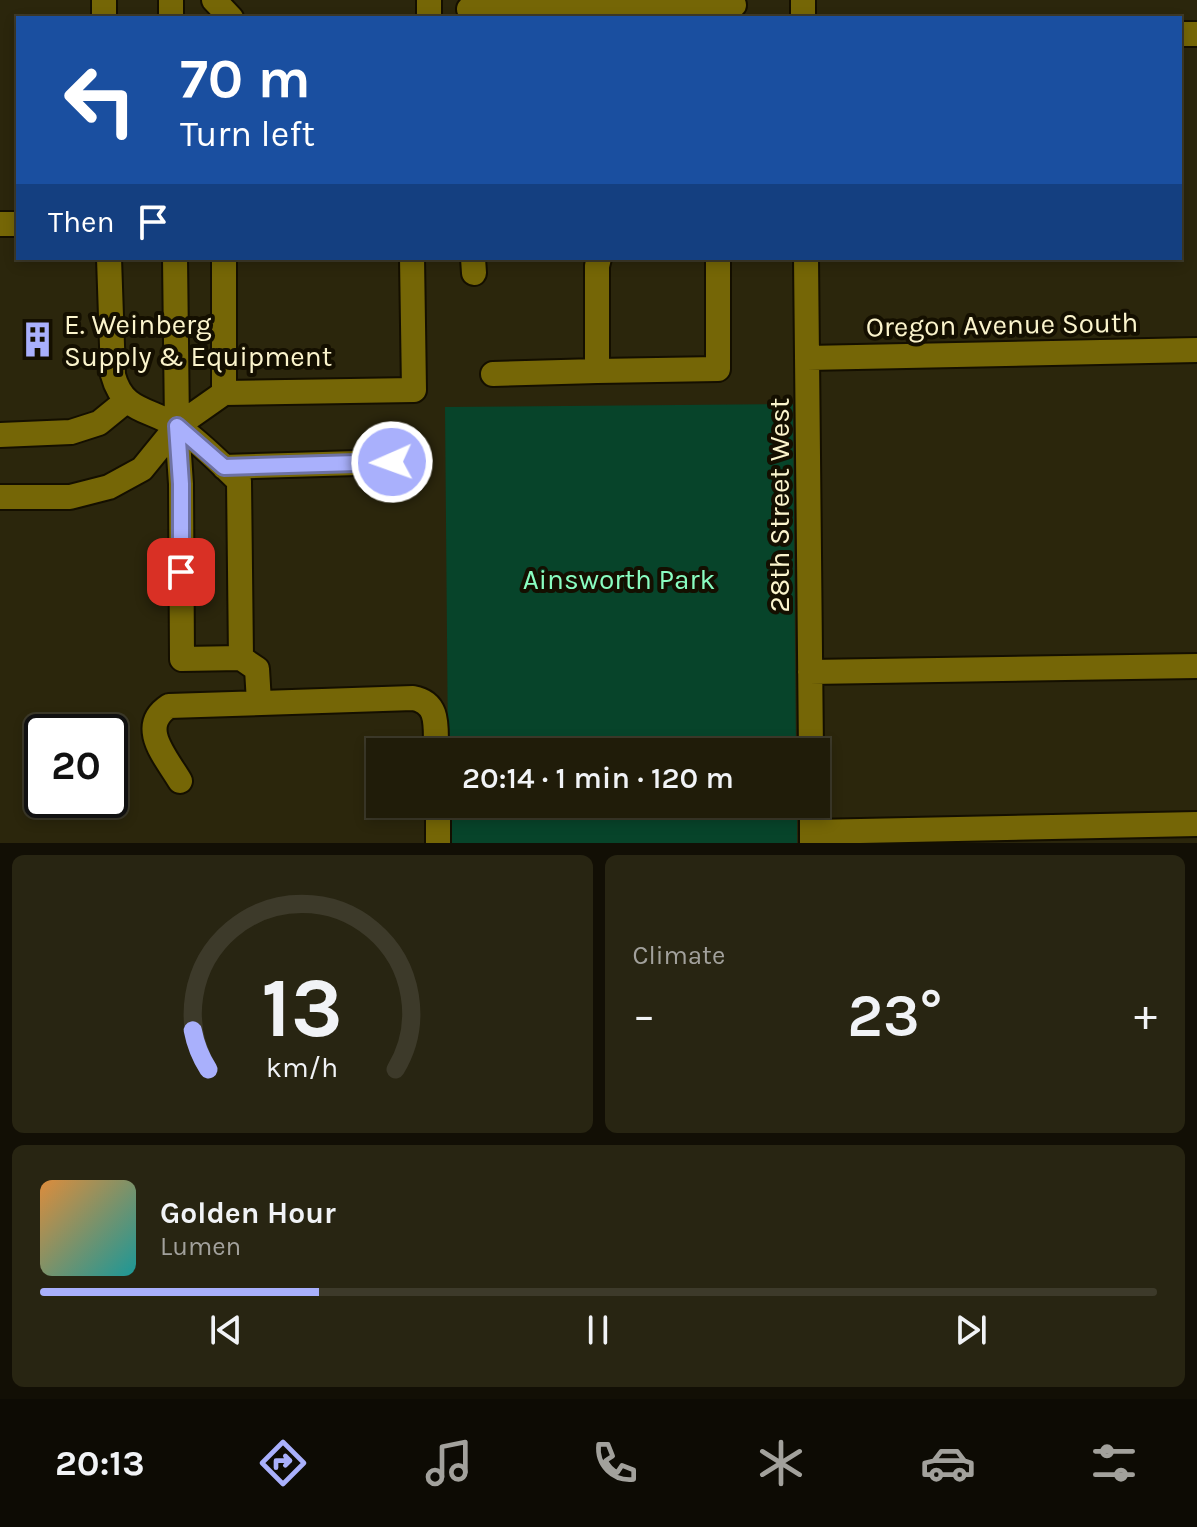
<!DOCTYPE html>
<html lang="en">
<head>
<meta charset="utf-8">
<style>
  body { margin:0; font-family:Karla,sans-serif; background:#282512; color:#f1f3f6; height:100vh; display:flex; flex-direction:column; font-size:30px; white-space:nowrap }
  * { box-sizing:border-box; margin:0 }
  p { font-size:26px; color:#a2a19c }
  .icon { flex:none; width:44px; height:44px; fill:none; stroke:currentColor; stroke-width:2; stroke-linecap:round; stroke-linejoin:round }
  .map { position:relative; height:843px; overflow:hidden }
  .sheet { display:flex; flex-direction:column; gap:12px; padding:12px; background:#120f05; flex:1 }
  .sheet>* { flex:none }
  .hud { position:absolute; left:16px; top:16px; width:1166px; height:244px; border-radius:0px; box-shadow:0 4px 12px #0003,0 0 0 2px #3d3a2a; background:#1a4fa0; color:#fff; overflow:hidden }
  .speed { position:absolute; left:24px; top:714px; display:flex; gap:16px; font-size:40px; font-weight:700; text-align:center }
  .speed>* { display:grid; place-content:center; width:104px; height:104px; border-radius:50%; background:#201c09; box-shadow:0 4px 12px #0003,0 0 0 2px #3d3a2a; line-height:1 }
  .speed .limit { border:4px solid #111; border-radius:12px; background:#fff; color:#111 }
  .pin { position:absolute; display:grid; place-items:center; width:68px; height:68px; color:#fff; margin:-34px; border-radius:16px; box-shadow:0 4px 12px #0006 }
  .me { position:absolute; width:88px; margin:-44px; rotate:268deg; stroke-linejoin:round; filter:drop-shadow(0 0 6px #0008) }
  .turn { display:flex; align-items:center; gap:28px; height:168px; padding:0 32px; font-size:36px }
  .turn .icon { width:104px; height:104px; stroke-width:2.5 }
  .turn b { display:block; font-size:56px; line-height:68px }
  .then { display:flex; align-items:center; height:76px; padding:0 32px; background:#0003; gap:16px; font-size:30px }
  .big { font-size:60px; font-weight:600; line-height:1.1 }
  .sheet .widget { flex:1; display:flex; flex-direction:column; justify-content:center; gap:12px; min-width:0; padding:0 28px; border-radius:12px; background:#282512 }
  .sheet .dial { align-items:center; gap:0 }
  .dial svg { height:208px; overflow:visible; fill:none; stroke:#3d3a2a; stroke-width:7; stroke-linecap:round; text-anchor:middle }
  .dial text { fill:#f1f3f6; stroke:none }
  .song { display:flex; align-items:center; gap:24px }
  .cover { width:96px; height:96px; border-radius:12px; background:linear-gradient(135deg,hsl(30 70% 55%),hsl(180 70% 35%)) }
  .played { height:8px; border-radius:4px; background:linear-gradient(90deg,#a9b0fc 25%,#3d3a2a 25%) }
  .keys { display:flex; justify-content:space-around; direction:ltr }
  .heat { display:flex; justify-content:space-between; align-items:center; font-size:44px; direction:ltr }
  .sheet .tiles { flex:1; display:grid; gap:12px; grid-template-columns:1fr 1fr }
  .widget:last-child { grid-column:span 2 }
  .trip { position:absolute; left:366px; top:738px; width:464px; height:80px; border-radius:0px; background:#201c09; box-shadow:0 4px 12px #0003,0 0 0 2px #3d3a2a; font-weight:600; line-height:80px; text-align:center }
  .tabs { display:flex; height:128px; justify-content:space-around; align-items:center; background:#0d0b04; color:#a2a19c }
  .tabs .icon { width:56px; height:56px }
  .tabs .active { color:#a9b0fc }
  .tabs b { font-size:36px; color:#f1f3f6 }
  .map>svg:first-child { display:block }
  .green { fill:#07442a }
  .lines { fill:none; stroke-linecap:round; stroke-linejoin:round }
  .minor-casing { stroke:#140f00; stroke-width:28 }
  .minor { stroke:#756606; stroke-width:24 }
  .route-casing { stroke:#6e72a4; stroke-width:20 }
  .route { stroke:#a9b0fc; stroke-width:14 }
  .labels { text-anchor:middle; stroke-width:8; stroke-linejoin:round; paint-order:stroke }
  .poi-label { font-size:28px; fill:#fbf4cc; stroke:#140f00; text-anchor:start }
  .street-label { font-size:28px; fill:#fbf4cc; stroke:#140f00 }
  .park-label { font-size:28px; fill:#89fec1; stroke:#140f00 }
</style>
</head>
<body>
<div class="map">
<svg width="1197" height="843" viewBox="0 0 1197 843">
  <rect width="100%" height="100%" fill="#2b260c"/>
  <path class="green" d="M793 404 796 752H448L445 407Z
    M448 804H797V843H448Z"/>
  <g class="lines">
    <defs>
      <path id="minor" d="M104 0V18
        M171 0V18
        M214 0 231 18
        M429 0V18
        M803 0V18
        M469 9 734 5
        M1180 34H1197
        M0 224H18
        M109 258 113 375C123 413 150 408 178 427 200 442 220 463 239 481L241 658 182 659 181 484 177 426 175 258
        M224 258V393L414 390 412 258
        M473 258 474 273
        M599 258 597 266V371L718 369V259
        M806 258 811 752
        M807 358 1197 350
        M493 374 597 371
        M0 435 71 432 99 423 126 401
        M224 467 392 462
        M0 497H70L109 487 142 469 177 426 224 393
        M241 658 257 669 259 702
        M810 672 1197 666
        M180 781C166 757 137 727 169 706L413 698C441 703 435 729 436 752
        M812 804V843
        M812 832 1197 824
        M438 843V804"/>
    </defs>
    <use href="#minor" class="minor-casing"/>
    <use href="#minor" class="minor"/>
  </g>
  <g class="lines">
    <defs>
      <path id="route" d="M181 572V484L177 426 224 467 392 462"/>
    </defs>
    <use href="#route" class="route-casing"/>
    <use href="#route" class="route"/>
  </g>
  <defs>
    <symbol id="building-bare" viewBox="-9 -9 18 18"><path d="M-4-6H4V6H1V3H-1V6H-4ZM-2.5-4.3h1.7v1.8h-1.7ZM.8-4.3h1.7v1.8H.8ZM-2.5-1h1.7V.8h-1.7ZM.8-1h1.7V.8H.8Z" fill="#a9b0fc" stroke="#140f00" stroke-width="2.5" paint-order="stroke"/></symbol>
  </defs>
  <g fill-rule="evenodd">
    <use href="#building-bare" x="12" y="314" width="51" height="51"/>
  </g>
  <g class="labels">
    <g class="poi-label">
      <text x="64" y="334">E. Weinberg<tspan x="64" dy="32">Supply &amp; Equipment</tspan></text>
    </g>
    <g class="street-label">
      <text transform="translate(1002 324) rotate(-1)" y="10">Oregon Avenue South</text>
      <text transform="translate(779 505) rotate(-90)" y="10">28th Street West</text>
    </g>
    <g class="park-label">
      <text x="619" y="589">Ainsworth Park</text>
    </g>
  </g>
</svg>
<div class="speed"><div class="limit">20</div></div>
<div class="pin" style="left:181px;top:572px;background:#d93025"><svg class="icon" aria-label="arrive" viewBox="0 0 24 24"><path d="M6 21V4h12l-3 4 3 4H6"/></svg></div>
<svg class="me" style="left:392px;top:462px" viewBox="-20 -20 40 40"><circle r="17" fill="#a9b0fc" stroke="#fff" stroke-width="3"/><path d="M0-11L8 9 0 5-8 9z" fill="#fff"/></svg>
<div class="trip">20:14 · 1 min · 120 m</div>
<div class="hud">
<div class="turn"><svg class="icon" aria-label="left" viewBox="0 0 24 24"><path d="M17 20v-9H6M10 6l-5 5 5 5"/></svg><div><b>70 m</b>Turn left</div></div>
<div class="then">Then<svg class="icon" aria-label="arrive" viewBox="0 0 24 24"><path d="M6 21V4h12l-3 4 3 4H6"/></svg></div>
</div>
</div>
<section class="sheet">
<div class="tiles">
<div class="widget dial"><svg viewBox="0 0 100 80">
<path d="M14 69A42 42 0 1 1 86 69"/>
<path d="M14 69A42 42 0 0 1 8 54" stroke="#a9b0fc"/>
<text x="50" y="56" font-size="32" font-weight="700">13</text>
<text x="50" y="72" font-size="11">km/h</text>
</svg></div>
<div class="widget"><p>Climate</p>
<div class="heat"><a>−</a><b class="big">23°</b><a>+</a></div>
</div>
<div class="widget">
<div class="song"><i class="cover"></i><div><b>Golden Hour</b><p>Lumen</p></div></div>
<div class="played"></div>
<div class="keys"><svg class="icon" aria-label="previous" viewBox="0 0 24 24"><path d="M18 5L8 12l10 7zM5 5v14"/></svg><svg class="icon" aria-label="pause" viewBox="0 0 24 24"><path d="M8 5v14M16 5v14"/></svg><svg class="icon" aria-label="next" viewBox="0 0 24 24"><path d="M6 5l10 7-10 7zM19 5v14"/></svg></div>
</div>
</div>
</section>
<nav class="tabs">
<b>20:13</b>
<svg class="icon active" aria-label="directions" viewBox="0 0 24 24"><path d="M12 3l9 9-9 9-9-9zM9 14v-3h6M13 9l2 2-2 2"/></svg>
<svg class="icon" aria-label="music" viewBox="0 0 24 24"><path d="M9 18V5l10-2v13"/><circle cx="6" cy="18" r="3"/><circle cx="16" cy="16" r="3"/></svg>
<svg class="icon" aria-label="phone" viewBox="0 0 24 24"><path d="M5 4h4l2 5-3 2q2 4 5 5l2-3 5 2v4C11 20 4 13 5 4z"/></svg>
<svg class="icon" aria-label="climate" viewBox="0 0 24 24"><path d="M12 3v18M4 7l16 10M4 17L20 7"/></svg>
<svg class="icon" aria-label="car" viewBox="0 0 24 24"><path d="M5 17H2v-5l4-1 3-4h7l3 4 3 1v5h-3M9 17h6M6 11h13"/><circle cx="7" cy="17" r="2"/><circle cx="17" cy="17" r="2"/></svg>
<svg class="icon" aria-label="filters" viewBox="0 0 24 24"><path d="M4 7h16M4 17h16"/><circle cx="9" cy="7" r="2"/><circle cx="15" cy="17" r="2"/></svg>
</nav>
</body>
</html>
